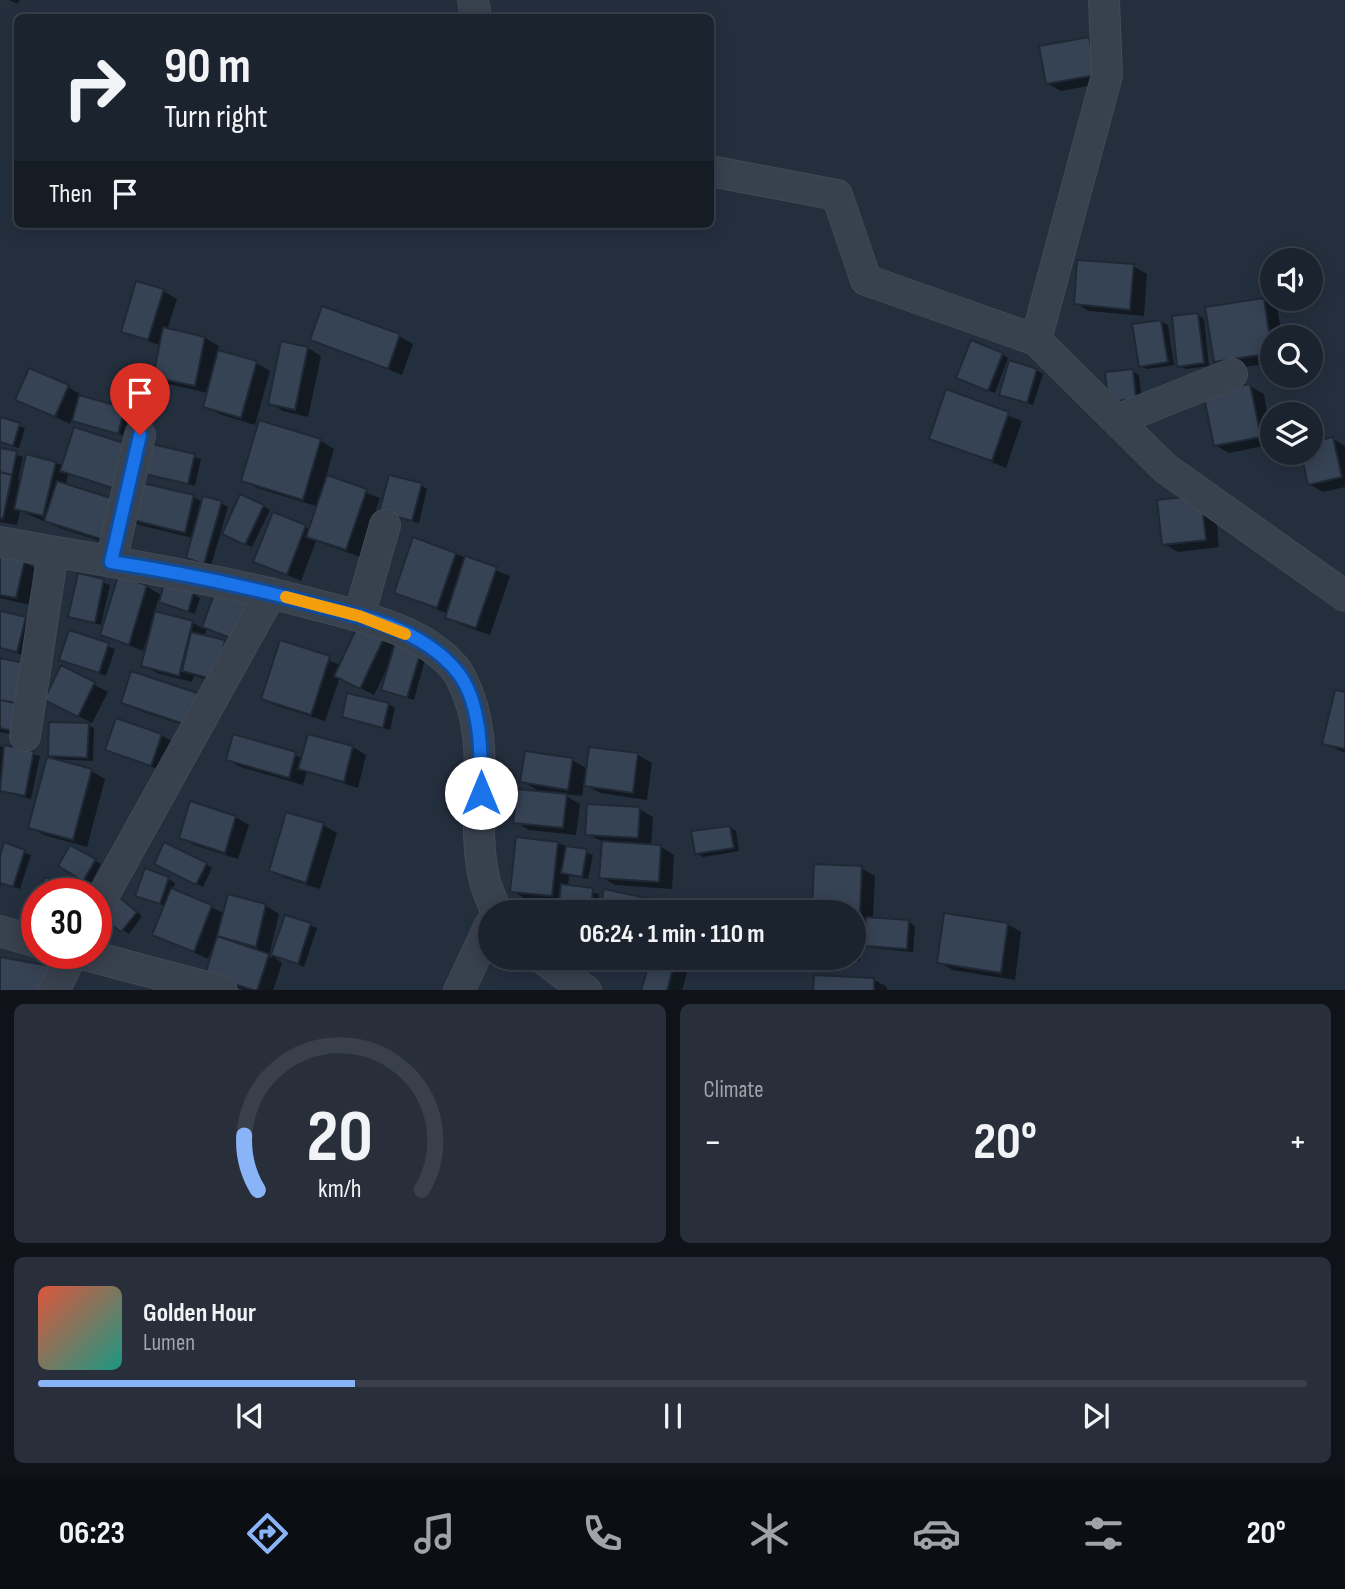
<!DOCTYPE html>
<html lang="en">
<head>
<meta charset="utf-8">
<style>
  body { margin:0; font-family:"Sofia Sans Condensed",sans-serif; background:#282f3a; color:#f1f3f6; height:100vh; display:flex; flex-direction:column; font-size:26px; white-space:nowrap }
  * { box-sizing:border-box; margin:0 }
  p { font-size:23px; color:#a0a4aa }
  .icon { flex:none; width:38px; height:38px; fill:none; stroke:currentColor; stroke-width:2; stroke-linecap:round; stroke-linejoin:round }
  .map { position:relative; height:990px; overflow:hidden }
  .panel { display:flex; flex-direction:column; gap:14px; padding:14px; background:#0f1319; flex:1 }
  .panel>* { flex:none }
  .top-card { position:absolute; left:14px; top:14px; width:700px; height:214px; border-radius:10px; box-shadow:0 4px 18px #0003,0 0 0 2px #39404a; background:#1b232e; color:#f1f3f6; overflow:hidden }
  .controls { position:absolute; left:1260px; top:248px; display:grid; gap:14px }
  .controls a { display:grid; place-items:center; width:63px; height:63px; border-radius:50%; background:#1b232e; box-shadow:0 4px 18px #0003,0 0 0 2px #39404a; font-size:35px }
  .speed { position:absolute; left:21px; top:878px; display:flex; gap:14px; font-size:35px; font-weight:700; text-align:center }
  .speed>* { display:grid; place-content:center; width:91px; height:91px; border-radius:50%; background:#1b232e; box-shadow:0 4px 18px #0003,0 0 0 2px #39404a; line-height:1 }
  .speed .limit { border:10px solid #d22; background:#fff; color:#111 }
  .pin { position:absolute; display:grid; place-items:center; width:60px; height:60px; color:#fff; margin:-72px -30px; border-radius:50% 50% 50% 0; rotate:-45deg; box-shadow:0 0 7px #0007 }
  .pin .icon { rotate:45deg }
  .me { position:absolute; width:77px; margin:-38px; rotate:0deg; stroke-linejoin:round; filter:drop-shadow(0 0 5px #0008) }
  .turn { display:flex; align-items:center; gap:24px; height:147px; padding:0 35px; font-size:32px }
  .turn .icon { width:91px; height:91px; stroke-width:2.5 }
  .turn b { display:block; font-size:49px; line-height:60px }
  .then { display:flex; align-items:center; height:66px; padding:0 35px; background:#0003; gap:14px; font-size:26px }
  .big { font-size:52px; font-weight:700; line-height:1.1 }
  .panel .tile { flex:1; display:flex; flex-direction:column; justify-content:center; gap:10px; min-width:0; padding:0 24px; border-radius:10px; background:#282f3a }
  .panel .dial { align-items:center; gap:0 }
  .dial svg { height:182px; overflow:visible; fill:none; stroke:#39404a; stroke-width:7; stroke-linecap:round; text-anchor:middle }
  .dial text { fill:#f1f3f6; stroke:none }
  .song { display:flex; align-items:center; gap:21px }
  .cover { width:84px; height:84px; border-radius:10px; background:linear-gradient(135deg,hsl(10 70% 55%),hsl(170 70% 35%)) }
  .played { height:7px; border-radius:4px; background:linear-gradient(90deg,#8ab4f8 25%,#39404a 25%) }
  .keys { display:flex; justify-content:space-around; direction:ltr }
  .heat { display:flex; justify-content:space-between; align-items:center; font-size:38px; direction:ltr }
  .panel .tiles { flex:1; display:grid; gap:14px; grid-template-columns:1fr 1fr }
  .tile:last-child { grid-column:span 2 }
  .trip { position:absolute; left:478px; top:900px; width:388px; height:70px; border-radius:35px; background:#1b232e; box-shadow:0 4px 18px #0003,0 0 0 2px #39404a; font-weight:700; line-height:70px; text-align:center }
  .dock { display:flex; height:112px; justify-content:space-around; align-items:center; background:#0b0e12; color:#a0a4aa }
  .dock .icon { width:49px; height:49px }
  .dock .on { color:#8ab4f8 }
  .dock b { font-size:32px; color:#f1f3f6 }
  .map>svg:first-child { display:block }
  .shadow { fill:#0007; fill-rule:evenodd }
  .building { fill:#364354; stroke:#1f2835; stroke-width:2 }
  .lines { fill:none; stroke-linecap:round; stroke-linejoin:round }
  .street-casing { stroke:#414a57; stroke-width:32 }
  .street { stroke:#38414e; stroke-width:30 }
  .route-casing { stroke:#114b97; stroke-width:18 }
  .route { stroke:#1a73e8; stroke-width:12 }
  .slow { stroke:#f59e0b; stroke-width:12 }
</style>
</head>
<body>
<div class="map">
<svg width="1345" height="991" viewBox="0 0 1345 991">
  <rect width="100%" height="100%" fill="#242f3e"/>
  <path class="shadow" d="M8 0H20L18 4Z
    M1089 39 1103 47 1109 82 1061 91 1047 83Z
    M1133 266 1147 274 1144 316 1089 311 1075 303Z
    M163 291 177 299 167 330 205 338 219 346 217 352 256 363 270 371 255 425 219 414 205 406 208 393 168 384 155 376 161 346 123 331Z
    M1263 299 1277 307 1282 338H1272V363L1229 369 1215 361Z
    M1198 315 1204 319 1209 366 1186 369 1179 366Z
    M1161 321 1168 325 1174 365 1147 369 1140 366Z
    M399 336 413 344 402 375 312 339Z
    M308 348 321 356 308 417 283 411 270 403Z
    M1002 354 1008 358 995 393 964 381Z
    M1036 370 1043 374 1033 405 1001 394Z
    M1132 371 1139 375 1142 402 1117 404Z
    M1250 386 1264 394 1272 444 1229 453 1215 445Z
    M68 387 82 395 81 397 130 414 124 436 72 419 70 424 18 399Z
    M948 392 1022 421 1006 468 932 438Z
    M0 419 25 428 19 448 0 443Z
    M261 422 321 441 334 449 326 477 380 498 360 557 316 541 301 581 256 561 305 527 311 530 319 507 257 488 243 480Z
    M1333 439 1345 446V487L1323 492 1309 484 1311 444Z
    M153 446 201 459 195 486 147 473Z
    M0 449 23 457 18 480 22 482 55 463 193 497 203 502 221 503 228 507 211 566 188 558 193 538 140 525 127 517 118 547 60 528 20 511 17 525 0 522ZM68 474 128 492 127 495 75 478 132 497 116 501 66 485Z
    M421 485 427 489 419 523 388 515Z
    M1201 497 1215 505 1219 547 1178 552 1164 544Z
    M263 506 270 510 252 547 231 537Z
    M456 554 510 576 490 635 461 625 447 617 448 614 396 592Z
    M0 556 24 562 38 570 30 605 0 598Z
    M79 575 110 585 101 625 70 616Z
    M146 586 163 596 193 594 200 598 195 614 158 600 155 612 192 622 203 629 218 589 250 647 207 628 204 637 224 641 238 649 230 686 194 676 192 682 157 673 143 665 150 639 147 638 143 651 102 634Z
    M0 612 31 622 23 655 0 648Z
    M360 626 426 656 414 700 389 692 387 669 374 695 340 677 325 721 277 706 264 698 281 642 341 665Z
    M70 632 115 649 106 676 68 663Z
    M0 660 29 738 0 732Z
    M62 668 108 692 92 723 60 707Z
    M132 673 204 732 137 710 123 702Z
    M1345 694V753L1324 743Z
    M388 704 395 708 390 730 344 716Z
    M88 725 94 728 93 761 56 759 50 755Z
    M161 735 175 743 165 772 107 749Z
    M309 736 353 747 366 755 358 788 307 772 303 785 241 767 228 760 234 737 303 758Z
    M0 746 40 756 31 799 0 791Z
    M590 748 638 755 652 763 647 800 600 793 584 784 582 796 563 794 580 804 576 835 529 830 515 822 542 793 522 781 572 760 588 769Z
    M91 771 105 779 87 847 44 835 30 827Z
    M639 809 653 817 651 846 661 847 674 855 672 889 615 885 601 877 603 842 587 834Z
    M235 817 249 825 238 859 194 845 181 837Z
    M323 825 337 833 320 889 285 878 271 870Z
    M730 827 736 831 739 851 703 857 697 853Z
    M558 843 593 855 588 879 569 876 568 887 599 894 597 912H560L561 902 526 899 512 891Z
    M5 845 31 855 20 889 1 883 0 888V862Z
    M71 847 101 864 91 883 60 866Z
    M206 864 212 868 203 887 162 867Z
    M861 868 875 876 873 919 909 922 915 926 913 952 872 948 865 945 868 920 854 919V912L814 910Z
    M168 879 175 883 172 890 224 913 266 906 279 914 269 956 272 958 286 917 317 928 304 967 273 956 282 963 273 991H247L221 982 213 952 211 951 208 959 154 934 165 906 143 899Z
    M650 900 664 908 663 912H601Z
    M125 903 142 916 129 934 105 917Z
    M1007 924 1021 932 1015 980 953 970 939 962Z
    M854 925 861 928 860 961 820 957H854Z
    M652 957H691L682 991H643Z
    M693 957H743L742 967 702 963Z
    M873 979 887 987V991H815Z"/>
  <path class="building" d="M1089 37 1096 75 1046 84 1039 46Z
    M1077 260 1134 264 1130 310 1074 304Z
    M136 281 164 289 148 340 121 332Z
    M1264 298 1272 353 1214 362 1205 307Z
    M322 306 400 334 388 369 310 340Z
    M1198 313 1204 363 1177 367 1172 316Z
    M1161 320 1168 362 1139 367 1132 324Z
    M163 327 205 337 195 386 153 377Z
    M971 340 1003 353 988 391 956 378Z
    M281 341 308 347 295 410 268 404Z
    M218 350 257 361 241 418 203 407Z
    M1009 360 1037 369 1027 403 999 395Z
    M29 368 69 385 55 417 15 400Z
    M1133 369 1136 399 1108 402 1105 372Z
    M1250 384 1261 437 1214 446 1203 393Z
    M946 389 1009 412 992 461 929 439Z
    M79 395 125 408 118 434 72 421Z
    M0 417 20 423 13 446 0 442Z
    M259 420 321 439 303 500 241 481Z
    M74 427 133 446 119 490 60 471Z
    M1333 437 1342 477 1308 485 1301 453H1311V442Z
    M152 444 195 454 188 484 145 474Z
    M0 448 17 451 12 475 0 472Z
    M26 454 56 462 43 516 14 509Z
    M0 472 12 475 3 519 0 518Z
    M327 475 367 489 346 550 306 537Z
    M389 475 422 483 412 521 379 512Z
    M57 481 117 500 104 540 44 521Z
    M134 481 194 495 185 533 125 518Z
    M240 494 264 505 245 545 222 534Z
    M1201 495 1206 540 1162 545 1157 500Z
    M203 496 222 501 204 564 186 558Z
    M273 512 306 525 287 575 253 562Z
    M413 537 456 553 437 608 394 593Z
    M0 555 25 560 16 598 0 595Z
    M465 556 497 567 476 628 445 618Z
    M78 573 104 579 95 623 68 617Z
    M118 576 147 585 129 645 100 635Z
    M164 583 194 592 188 612 159 602Z
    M217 586 251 599 236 640 202 627Z
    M0 611 26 617 17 652 0 648Z
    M155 611 193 621 179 676 141 666Z
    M359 623 385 636 360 689 334 676Z
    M69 630 109 643 99 673 59 660Z
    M191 632 225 640 216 680 182 671Z
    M280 640 330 656 311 715 261 699Z
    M395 643 421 651 407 698 381 690Z
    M0 658 29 664 21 704 0 700Z
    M61 665 95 682 78 717 44 700Z
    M131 671 200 694 190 726 121 703Z
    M1335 690 1345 692V749L1322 744Z
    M347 693 389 703 383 728 342 717Z
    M0 700 21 704 16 732 0 728Z
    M116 718 162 734 151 766 105 750Z
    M49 722 89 723 87 758 48 756Z
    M233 734 296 752 289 778 226 760Z
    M308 734 353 746 344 782 298 769Z
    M4 745 34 751 25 796 0 791Z
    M589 747 638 753 633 793 584 786Z
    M525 751 573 758 568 790 520 782Z
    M47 757 92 769 73 840 28 828Z
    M517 789 567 794 563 828 513 823Z
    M190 801 236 816 225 853 179 838Z
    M587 804 640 807 638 838 585 835Z
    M286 812 324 823 306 883 269 871Z
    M730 826 734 848 695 854 691 831Z
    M516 837 558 842 552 896 510 892Z
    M602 841 661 845 659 882 599 878Z
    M4 842 25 850 13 887 0 883V856Z
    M164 842 207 863 196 885 154 864Z
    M70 845 96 859 83 881 58 866Z
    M566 846 587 849 582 877 561 873Z
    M814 864 862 866 860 914 812 911Z
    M145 868 169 877 160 904 135 896Z
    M45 877 79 890 77 894H38Z
    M561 884 593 888 591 912H558Z
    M171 888 212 905 194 952 152 935Z
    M604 889 651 899 648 912H599Z
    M228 894 266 904 256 947 217 936Z
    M119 897 137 912 121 932 102 917Z
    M944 913 1008 923 1001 973 937 963Z
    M285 915 311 923 298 964 271 955Z
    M866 917 909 920 907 949 864 946Z
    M217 936 269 954 257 991 205 975Z
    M0 957 50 966 45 991H0Z
    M651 957H676L667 991H641Z
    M814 975 874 978V991H813Z"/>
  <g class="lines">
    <defs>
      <path id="street" d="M473 0 476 18
        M710 171 837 195 866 280 1036 340 1165 468 1345 596
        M1036 340 1107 75 1104 0
        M1117 420 1232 374
        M0 542C104 561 210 577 313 604 347 613 387 622 418 639 433 647 454 663 461 678 496 746 468 813 485 882 488 892 493 902 496 912
        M111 562 140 435
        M359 616 385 525
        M25 736 53 552
        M96 909 271 593
        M0 931 37 942
        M82 954 222 991
        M541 957 586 991
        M54 991 72 954
        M459 991 490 925"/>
    </defs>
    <use href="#street" class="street-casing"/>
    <use href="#street" class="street"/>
  </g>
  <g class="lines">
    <defs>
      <path id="route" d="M140 435 111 562C183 573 254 588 324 607 355 615 391 623 419 640 433 648 449 661 459 674 482 706 481 756 481 793"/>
    </defs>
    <use href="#route" class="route-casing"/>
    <use href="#route" class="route"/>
    <path class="slow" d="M286 597 359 616 405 634"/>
  </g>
</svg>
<div class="controls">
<a><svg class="icon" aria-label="sound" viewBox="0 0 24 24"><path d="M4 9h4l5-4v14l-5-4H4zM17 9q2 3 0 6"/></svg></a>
<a><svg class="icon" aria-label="search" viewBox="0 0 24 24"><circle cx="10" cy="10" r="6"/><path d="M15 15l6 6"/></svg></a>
<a><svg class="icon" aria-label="layers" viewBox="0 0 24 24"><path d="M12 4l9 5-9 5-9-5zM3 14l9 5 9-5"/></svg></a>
</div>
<div class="speed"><div class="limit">30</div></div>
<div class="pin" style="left:140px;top:435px;background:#d93025"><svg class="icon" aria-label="arrive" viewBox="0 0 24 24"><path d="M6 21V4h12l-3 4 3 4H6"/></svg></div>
<svg class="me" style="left:481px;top:793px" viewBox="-20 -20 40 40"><circle r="19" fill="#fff"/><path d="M0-13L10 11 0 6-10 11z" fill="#1a73e8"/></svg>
<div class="trip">06:24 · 1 min · 110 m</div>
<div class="top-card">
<div class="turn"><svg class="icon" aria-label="right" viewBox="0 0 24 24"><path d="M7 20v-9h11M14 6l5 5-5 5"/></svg><div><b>90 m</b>Turn right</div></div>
<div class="then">Then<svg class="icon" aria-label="arrive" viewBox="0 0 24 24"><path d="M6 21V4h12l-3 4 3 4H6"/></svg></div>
</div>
</div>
<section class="panel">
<div class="tiles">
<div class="tile dial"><svg viewBox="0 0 100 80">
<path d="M14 69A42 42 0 1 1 86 69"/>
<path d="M14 69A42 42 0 0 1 8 45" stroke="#8ab4f8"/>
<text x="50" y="56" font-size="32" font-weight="700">20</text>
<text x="50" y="72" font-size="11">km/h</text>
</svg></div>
<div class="tile"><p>Climate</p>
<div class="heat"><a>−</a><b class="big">20°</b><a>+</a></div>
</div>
<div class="tile">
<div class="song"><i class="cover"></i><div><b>Golden Hour</b><p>Lumen</p></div></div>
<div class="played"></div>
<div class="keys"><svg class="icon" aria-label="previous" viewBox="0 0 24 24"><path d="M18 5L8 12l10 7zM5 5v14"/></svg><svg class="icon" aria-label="pause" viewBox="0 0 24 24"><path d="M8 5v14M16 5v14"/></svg><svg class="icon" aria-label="next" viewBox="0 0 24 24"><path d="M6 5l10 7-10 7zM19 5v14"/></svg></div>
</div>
</div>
</section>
<nav class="dock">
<b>06:23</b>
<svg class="icon on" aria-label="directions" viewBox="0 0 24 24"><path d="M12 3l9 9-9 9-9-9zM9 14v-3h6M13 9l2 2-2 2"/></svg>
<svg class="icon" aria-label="music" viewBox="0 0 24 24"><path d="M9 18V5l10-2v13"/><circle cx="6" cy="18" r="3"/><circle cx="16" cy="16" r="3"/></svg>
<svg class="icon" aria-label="phone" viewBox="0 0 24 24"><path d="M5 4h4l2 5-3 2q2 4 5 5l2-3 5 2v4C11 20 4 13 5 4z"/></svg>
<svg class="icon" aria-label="climate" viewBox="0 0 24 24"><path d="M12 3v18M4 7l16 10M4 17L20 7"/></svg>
<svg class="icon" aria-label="car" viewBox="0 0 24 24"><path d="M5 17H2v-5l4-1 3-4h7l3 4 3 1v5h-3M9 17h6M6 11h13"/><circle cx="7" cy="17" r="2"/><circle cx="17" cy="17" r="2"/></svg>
<svg class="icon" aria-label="filters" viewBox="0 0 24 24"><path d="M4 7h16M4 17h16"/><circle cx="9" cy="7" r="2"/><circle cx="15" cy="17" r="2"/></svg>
<b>20°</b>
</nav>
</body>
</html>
